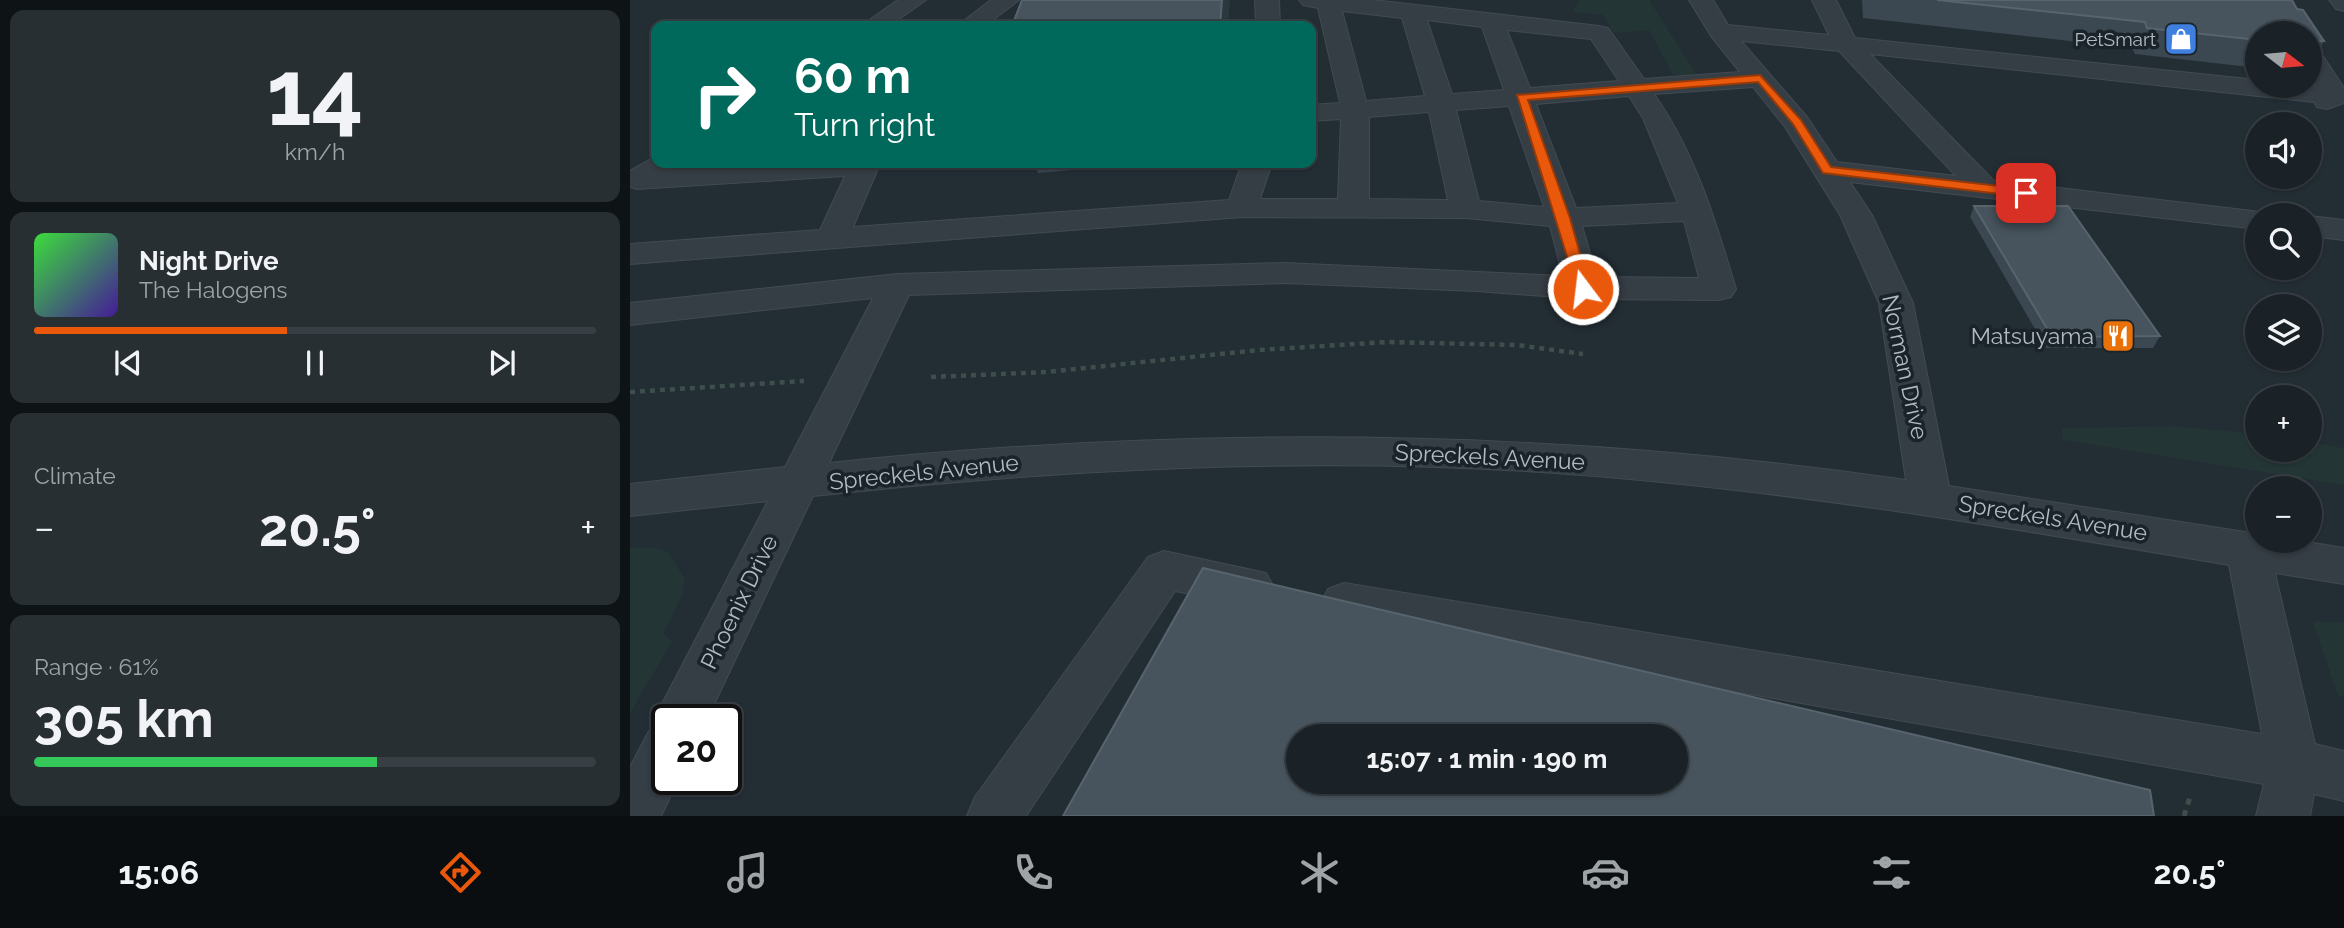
<!DOCTYPE html>
<html lang="en">
<head>
<meta charset="utf-8">
<style>
  body { margin:0; font-family:Raleway,sans-serif; background:#272f33; color:#f1f3f6; height:100vh; display:flex; flex-direction:column; font-size:26px; white-space:nowrap }
  * { box-sizing:border-box; margin:0 }
  p { font-size:23px; color:#9fa4a7 }
  .icon { flex:none; width:38px; height:38px; fill:none; stroke:currentColor; stroke-width:2; stroke-linecap:round; stroke-linejoin:round }
  .map { position:relative; flex:1; overflow:hidden }
  .details { display:flex; flex-direction:column; gap:10px; padding:10px; background:#0e1315; width:630px }
  .details>* { flex:none }
  .top-card { position:absolute; left:21px; top:21px; width:665px; height:147px; border-radius:14px; box-shadow:0 2px 5px #0004,0 0 0 2px #383f44; background:#00695c; color:#fff; overflow:hidden }
  .needle { width:46px; rotate:106deg }
  .tools { position:absolute; left:1615px; top:21px; display:grid; gap:14px }
  .tools a { display:grid; place-items:center; width:77px; height:77px; border-radius:50%; background:#1a2227; box-shadow:0 2px 5px #0004,0 0 0 2px #383f44; font-size:35px }
  .speed { position:absolute; left:21px; top:704px; display:flex; gap:14px; font-size:35px; font-weight:700; text-align:center }
  .speed>* { display:grid; place-content:center; width:91px; height:91px; border-radius:50%; background:#1a2227; box-shadow:0 2px 5px #0004,0 0 0 2px #383f44; line-height:1 }
  .speed .limit { border:4px solid #111; border-radius:10px; background:#fff; color:#111 }
  .pin { position:absolute; display:grid; place-items:center; width:60px; height:60px; color:#fff; margin:-30px; border-radius:14px; box-shadow:0 4px 10px #0006 }
  .me { position:absolute; width:77px; margin:-38px; rotate:345deg; stroke-linejoin:round; filter:drop-shadow(0 0 5px #0008) }
  .turn { display:flex; align-items:center; gap:24px; height:147px; padding:0 28px; font-size:32px }
  .turn .icon { width:91px; height:91px; stroke-width:2.5 }
  .turn b { display:block; font-size:49px; line-height:60px }
  .big { font-size:52px; font-weight:700; line-height:1.1 }
  .details .widget { flex:1; display:flex; flex-direction:column; justify-content:center; gap:10px; min-width:0; padding:0 24px; border-radius:14px; background:#272f33 }
  .details .dial { align-items:center; gap:0 }
  .dial b { font-size:91px; line-height:1 }
  .song { display:flex; align-items:center; gap:21px }
  .cover { width:84px; height:84px; border-radius:10px; background:linear-gradient(135deg,hsl(120 70% 55%),hsl(260 70% 35%)) }
  .played { height:7px; border-radius:4px; background:linear-gradient(90deg,#ea580c 45%,#383f44 45%) }
  .keys { display:flex; justify-content:space-around; direction:ltr }
  .heat { display:flex; justify-content:space-between; align-items:center; font-size:38px; direction:ltr }
  .charge { height:10px; border-radius:5px; background:linear-gradient(90deg,#34c759 61%,#383f44 0) }
  .trip { position:absolute; left:656px; top:724px; width:402px; height:70px; border-radius:35px; background:#1a2227; box-shadow:0 2px 5px #0004,0 0 0 2px #383f44; font-weight:700; line-height:70px; text-align:center }
  .tab-bar { display:flex; height:112px; justify-content:space-around; align-items:center; background:#0a0e10; color:#9fa4a7 }
  .tab-bar .icon { width:49px; height:49px }
  .tab-bar .on { color:#ea580c }
  .tab-bar b { font-size:32px; color:#f1f3f6 }
  main { display:flex; flex:1; min-height:0 }
  .map>svg:first-child { display:block }
  .green { fill:#243535 }
  .lines { fill:none; stroke-linecap:round; stroke-linejoin:round }
  .minor-casing { stroke:#424a52; stroke-width:2 }
  .path-far1 { stroke:#3d4e4d; stroke-width:4.5; stroke-dasharray:5 5; stroke-linecap:butt }
  .path { stroke:#3d4e4d; stroke-width:5; stroke-dasharray:6 6; stroke-linecap:butt }
  .minor { fill:#363e45; fill-rule:evenodd }
  .wall { fill:#3b4851 }
  .shaded-wall { fill:#2c3840 }
  .building { fill:#47545d; stroke:#58646d; stroke-width:2; fill-rule:evenodd }
  .route { fill:#ea580c; stroke:#983908; stroke-width:2 }
  .labels { text-anchor:middle; stroke-width:7; stroke-linejoin:round; paint-order:stroke }
  .far-poi-label { font-size:19px; fill:#b0bac2; stroke:#1b232a; text-anchor:end }
  .poi-label { font-size:23px; fill:#b0bac2; stroke:#1b232a; text-anchor:end }
  .street-label { font-size:23px; fill:#b0bac2; stroke:#1b232a }
</style>
</head>
<body>
<main>
<section class="details">
<div class="widget dial"><b>14</b><p>km/h</p></div>
<div class="widget">
<div class="song"><i class="cover"></i><div><b>Night Drive</b><p>The Halogens</p></div></div>
<div class="played"></div>
<div class="keys"><svg class="icon" aria-label="previous" viewBox="0 0 24 24"><path d="M18 5L8 12l10 7zM5 5v14"/></svg><svg class="icon" aria-label="pause" viewBox="0 0 24 24"><path d="M8 5v14M16 5v14"/></svg><svg class="icon" aria-label="next" viewBox="0 0 24 24"><path d="M6 5l10 7-10 7zM19 5v14"/></svg></div>
</div>
<div class="widget"><p>Climate</p>
<div class="heat"><a>−</a><b class="big">20.5°</b><a>+</a></div>
</div>
<div class="widget"><p>Range · 61%</p><b class="big">305 km</b><div class="charge"></div></div>
</section>
<div class="map">
<svg width="1714" height="816" viewBox="0 0 1714 816">
  <rect width="100%" height="100%" fill="#232d34"/>
  <path class="green" d="M949 0H1019L1067 75H1043L1019 30 984 33 973 15 943 12Z
    M1544 426 1627 434 1628 450H1680V442L1714 448V485L1433 440 1432 429 1440 428Z
    M23 547 38 552 55 579 52 595 34 633 42 642 0 713V548Z
    M1683 622H1714V697L1708 696Z"/>
  <g class="lines">
    <defs>
      <path id="minor" d="M268 0H296L259 26H231Z
        M361 0H389L355 26H327Z
        M625 0H649L650 26H626Z
        M669 0H743L969 26 978 28 1014 79 1110 72 1081 36 1059 0H1083L1098 25 1199 35 1182 0H1206L1225 38 1628 80V86H1686L1680 76V47L1689 50 1714 88V103L1697 109 1687 107 1684 102 1240 54 1363 180 1639 213 1628 215V229L1220 182 1242 215 1283 303 1319 486 1628 534V541H1671L1714 548V584L1645 573 1685 744 1714 751V801L1684 794 1680 816H1626L1634 784 714 623 698 617 691 603 698 589 714 583 1632 734 1599 565C1376 527 1152 489 926 473 678 456 429 469 183 496L77 719H37V779H49L31 816H0V767L19 731 29 727 26 719 33 702 138 501 0 516V484L155 467 243 298 0 325V303L267 274 655 263 933 276 920 226 836 218 612 217 0 264V244L190 230 215 176 7 189 0 187V171L26 156V163H48L44 169 142 163H246L249 166 223 227 599 200 612 163H642L630 199H708L711 119 681 121V105L710 103 688 8 673 5ZM712 11 772 18 795 96 736 101ZM797 20 852 27 874 90 822 94ZM877 30 961 39 989 81 900 88ZM1111 41 1209 51 1326 176 1207 162 1177 117ZM1123 87 1155 127 1210 215 1249 303 1276 480C918 428 559 425 199 463L279 295 655 283 846 291 953 299 1089 300 1101 297 1106 289C1086 222 1065 152 1024 94ZM999 96 1013 118 1048 203 946 208 906 104ZM879 106 914 207 849 201 826 110ZM799 112 818 200 739 199V117ZM1054 221 1069 278 967 277 952 226Z
        M1699 0H1714V11L1706 9Z
        M1680 216 1714 220V240L1680 236Z
        M534 551 636 573 643 586 636 599 620 605 545 591 396 816H337L345 797 518 557Z"/>
    </defs>
    <use href="#minor" class="minor-casing"/>
    <path class="path-far1" d="M301 377 417 372 629 350 757 342 887 345 953 354
      M0 392 174 381"/>
    <path class="path" d="M1554 816 1561 794"/>
    <use href="#minor" class="minor"/>
  </g>
  <path class="wall" d="M1232 0H1662L1667 9 1694 41 1680 64V33H1628V68L1505 54 1502 48 1233 18Z
    M404 163H514V164L408 173Z
    M1344 206 1530 336 1523 348H1416L1340 217Z"/>
  <path class="shaded-wall" d="M592 0H600L598 26H590Z"/>
  <path class="building" d="M392 0H592L590 26H382Z
    M1307 0H1662L1667 9 1673 10 1694 41 1680 40V33H1628V40L1517 28 1515 22Z
    M1344 206H1438L1530 336 1422 337Z
    M573 568 1520 790 1524 816H433ZM668 737H1046V782H668Z"/>
  <path class="route" d="M1130 75 1171 120 1201 167 1396 189 1403 193 1396 197 1193 173 1163 124 1128 82 898 100 940 218 960 289 953 293 948 292 887 95Z"/>
  <defs>
    <symbol id="shop-square" viewBox="-11 -11 22 22"><rect x="-9" y="-9" width="18" height="18" rx="4" fill="#3f7fe0" stroke="#1b232a"/><path d="M-5-2.5h2.3a2.7 3.5 0 0 1 5.4 0H5L5.5 6h-11ZM-1.5-2.5h3a1.5 2.3 0 0 0-3 0Z" fill="#fff"/></symbol>
    <symbol id="restaurant-square" viewBox="-11 -11 22 22"><rect x="-9" y="-9" width="18" height="18" rx="4" fill="#e8710a" stroke="#1b232a"/><path d="M-5-6h1v4h1v-4h1v4h1v-4h1v5L-1.5 .5V6h-2V.5L-5-1ZM5-6V6H3V1.5H1.5Q1.5-4 5-6Z" fill="#fff"/></symbol>
  </defs>
  <g fill-rule="evenodd">
    <use href="#shop-square" x="1532" y="20" width="38" height="38"/>
    <use href="#restaurant-square" x="1469" y="317" width="38" height="38"/>
  </g>
  <g class="labels">
    <g class="far-poi-label">
      <text x="1526" y="46">PetSmart</text>
    </g>
    <g class="poi-label">
      <text x="1464" y="344">Matsuyama</text>
    </g>
    <g class="street-label">
      <text transform="translate(1275 367) rotate(78)" y="8">Norman Drive</text>
      <text transform="translate(860 457) rotate(3)" y="8">Spreckels Avenue</text>
      <text transform="translate(294 472) rotate(-6)" y="8">Spreckels Avenue</text>
      <text transform="translate(1423 518) rotate(9)" y="8">Spreckels Avenue</text>
      <text transform="translate(109 602) rotate(-64)" y="8">Phoenix Drive</text>
    </g>
  </g>
</svg>
<div class="tools">
<a><svg class="needle" viewBox="-14 -14 28 28"><path d="M0-13l5 13h-10z" fill="#e53935"/><path d="M0 13l5-13h-10z" fill="#9fa4a7"/></svg></a>
<a><svg class="icon" aria-label="sound" viewBox="0 0 24 24"><path d="M4 9h4l5-4v14l-5-4H4zM17 9q2 3 0 6"/></svg></a>
<a><svg class="icon" aria-label="search" viewBox="0 0 24 24"><circle cx="10" cy="10" r="6"/><path d="M15 15l6 6"/></svg></a>
<a><svg class="icon" aria-label="layers" viewBox="0 0 24 24"><path d="M12 4l9 5-9 5-9-5zM3 14l9 5 9-5"/></svg></a>
<a>+</a>
<a>−</a>
</div>
<div class="speed"><div class="limit">20</div></div>
<div class="pin" style="left:1396px;top:193px;background:#d93025"><svg class="icon" aria-label="arrive" viewBox="0 0 24 24"><path d="M6 21V4h12l-3 4 3 4H6"/></svg></div>
<svg class="me" style="left:953px;top:289px" viewBox="-20 -20 40 40"><circle r="17" fill="#ea580c" stroke="#fff" stroke-width="3"/><path d="M0-11L8 9 0 5-8 9z" fill="#fff"/></svg>
<div class="trip">15:07 · 1 min · 190 m</div>
<div class="top-card">
<div class="turn"><svg class="icon" aria-label="right" viewBox="0 0 24 24"><path d="M7 20v-9h11M14 6l5 5-5 5"/></svg><div><b>60 m</b>Turn right</div></div>
</div>
</div>
</main>
<nav class="tab-bar">
<b>15:06</b>
<svg class="icon on" aria-label="directions" viewBox="0 0 24 24"><path d="M12 3l9 9-9 9-9-9zM9 14v-3h6M13 9l2 2-2 2"/></svg>
<svg class="icon" aria-label="music" viewBox="0 0 24 24"><path d="M9 18V5l10-2v13"/><circle cx="6" cy="18" r="3"/><circle cx="16" cy="16" r="3"/></svg>
<svg class="icon" aria-label="phone" viewBox="0 0 24 24"><path d="M5 4h4l2 5-3 2q2 4 5 5l2-3 5 2v4C11 20 4 13 5 4z"/></svg>
<svg class="icon" aria-label="climate" viewBox="0 0 24 24"><path d="M12 3v18M4 7l16 10M4 17L20 7"/></svg>
<svg class="icon" aria-label="car" viewBox="0 0 24 24"><path d="M5 17H2v-5l4-1 3-4h7l3 4 3 1v5h-3M9 17h6M6 11h13"/><circle cx="7" cy="17" r="2"/><circle cx="17" cy="17" r="2"/></svg>
<svg class="icon" aria-label="filters" viewBox="0 0 24 24"><path d="M4 7h16M4 17h16"/><circle cx="9" cy="7" r="2"/><circle cx="15" cy="17" r="2"/></svg>
<b>20.5°</b>
</nav>
</body>
</html>
